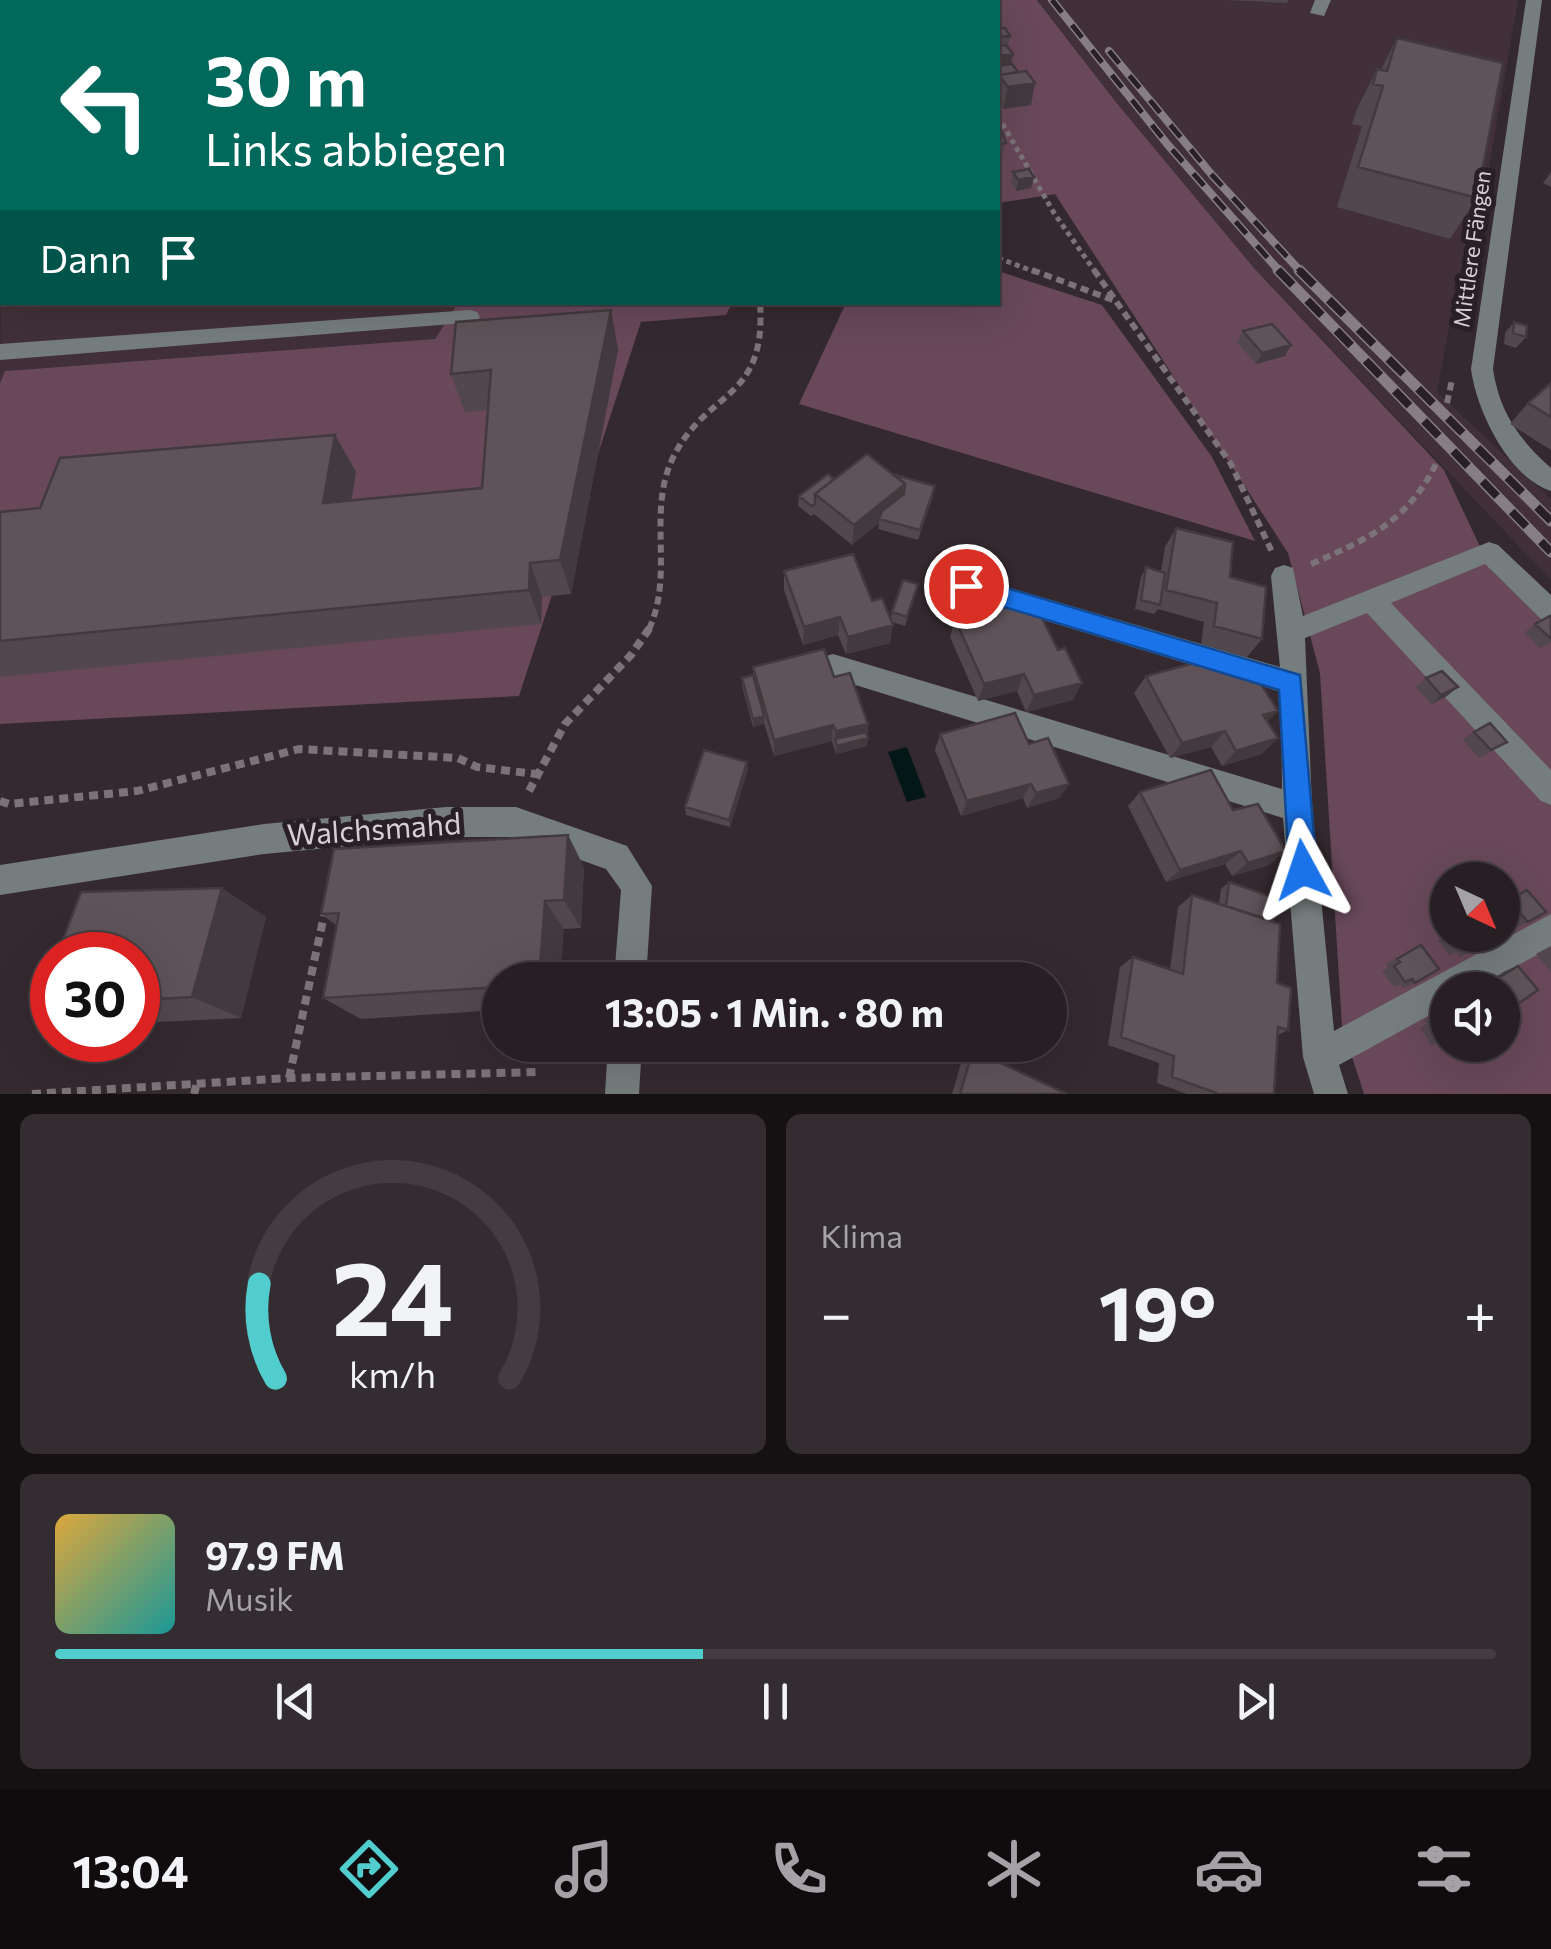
<!DOCTYPE html>
<html lang="de">
<head>
<meta charset="utf-8">
<style>
  body { margin:0; font-family:Commissioner,sans-serif; background:#332c30; color:#f1f3f6; height:100vh; display:flex; flex-direction:column; font-size:38px; white-space:nowrap }
  * { box-sizing:border-box; margin:0 }
  p { font-size:32px; color:#a4a2a6 }
  .icon { flex:none; width:55px; height:55px; fill:none; stroke:currentColor; stroke-width:2; stroke-linecap:round; stroke-linejoin:round }
  .map { position:relative; height:1094px; overflow:hidden }
  .drawer { display:flex; flex-direction:column; gap:20px; padding:20px; background:#151113; flex:1 }
  .drawer>* { flex:none }
  .guide { position:absolute; left:0px; top:0px; width:1000px; height:305px; box-shadow:0 10px 40px #0002,0 0 0 2px #433d41; background:#00695c; color:#fff; overflow:hidden }
  .needle { width:65px; rotate:136deg }
  .controls { position:absolute; left:1430px; top:862px; display:grid; gap:20px }
  .controls a { display:grid; place-items:center; width:90px; height:90px; border-radius:50%; background:#271f23; box-shadow:0 10px 40px #0002,0 0 0 2px #433d41; font-size:50px }
  .speed { position:absolute; left:30px; top:932px; display:flex; gap:20px; font-size:50px; font-weight:700; text-align:center }
  .speed>* { display:grid; place-content:center; width:130px; height:130px; border-radius:50%; background:#271f23; box-shadow:0 10px 40px #0002,0 0 0 2px #433d41; line-height:1 }
  .speed .limit { border:15px solid #d22; background:#fff; color:#111 }
  .pin { position:absolute; display:grid; place-items:center; width:85px; height:85px; color:#fff; margin:-42px; border:5px solid #fff; border-radius:50%; box-shadow:0 2px 10px #0007 }
  .me { position:absolute; width:110px; margin:-55px; rotate:355deg; stroke-linejoin:round; filter:drop-shadow(0 0 8px #0008) }
  .turn { display:flex; align-items:center; gap:35px; height:210px; padding:0 40px; font-size:45px }
  .turn .icon { width:130px; height:130px; stroke-width:2.5 }
  .turn b { display:block; font-size:70px; line-height:85px }
  .then { display:flex; align-items:center; height:95px; padding:0 40px; background:#0003; gap:20px; font-size:38px }
  .big { font-size:75px; font-weight:700; line-height:1.1 }
  .drawer .card { flex:1; display:flex; flex-direction:column; justify-content:center; gap:15px; min-width:0; padding:0 35px; border-radius:15px; background:#332c30 }
  .drawer .dial { align-items:center; gap:0 }
  .dial svg { height:260px; overflow:visible; fill:none; stroke:#433d41; stroke-width:7; stroke-linecap:round; text-anchor:middle }
  .dial text { fill:#f1f3f6; stroke:none }
  .song { display:flex; align-items:center; gap:30px }
  .cover { width:120px; height:120px; border-radius:15px; background:linear-gradient(135deg,hsl(40 70% 55%),hsl(180 70% 35%)) }
  .played { height:10px; border-radius:5px; background:linear-gradient(90deg,#52cdce 45%,#433d41 45%) }
  .keys { display:flex; justify-content:space-around; direction:ltr }
  .heat { display:flex; justify-content:space-between; align-items:center; font-size:55px; direction:ltr }
  .drawer .tiles { flex:1; display:grid; gap:20px; grid-template-columns:1fr 1fr }
  .card:last-child { grid-column:span 2 }
  .trip { position:absolute; left:482px; top:962px; width:585px; height:100px; border-radius:50px; background:#271f23; box-shadow:0 10px 40px #0002,0 0 0 2px #433d41; font-weight:700; line-height:100px; text-align:center }
  .menu { display:flex; height:160px; justify-content:space-around; align-items:center; background:#100c0e; color:#a4a2a6 }
  .menu .icon { width:70px; height:70px }
  .menu .active { color:#52cdce }
  .menu b { font-size:45px; color:#f1f3f6 }
  .map>svg:first-child { display:block }
  .built { fill:#413039 }
  .green { fill:#684859; fill-rule:evenodd }
  .water { fill:#041717 }
  .lines { fill:none; stroke-linecap:round; stroke-linejoin:round }
  .path-far2 { stroke:#7c7378; stroke-width:5; stroke-dasharray:5 4; stroke-linecap:butt }
  .path-far1 { stroke:#7c7378; stroke-width:6; stroke-dasharray:8 5; stroke-linecap:butt }
  .path { stroke:#7c7378; stroke-width:8; stroke-dasharray:9 6; stroke-linecap:butt }
  .minor { fill:#767d7d; fill-rule:evenodd }
  .rail-far1-casing { stroke:#877e83; stroke-width:8 }
  .rail-casing { stroke:#877e83; stroke-width:11 }
  .rail-far1 { stroke:#292025; stroke-width:5; stroke-dasharray:16; stroke-linecap:butt }
  .rail { stroke:#292025; stroke-width:8; stroke-dasharray:21; stroke-linecap:butt }
  .wall { fill:#52474d }
  .shaded-wall { fill:#423a3e }
  .building { fill:#5f5359; stroke:#423a3e; stroke-width:2.5 }
  .route { fill:#1a73e8; stroke:#114b97; stroke-width:2.5 }
  .labels { text-anchor:middle; stroke-width:10; stroke-linejoin:round; paint-order:stroke }
  .far-street-label { font-size:22px; fill:#d6cfd3; stroke:#292025 }
  .near-street-label { font-size:30px; fill:#d6cfd3; stroke:#292025 }
</style>
</head>
<body>
<div class="map">
<svg width="1551" height="1094" viewBox="0 0 1551 1094">
  <rect width="100%" height="100%" fill="#34292f"/>
  <path class="built" d="M1038 0H1518L1482 208 1478 274 1456 290 1437 392 1551 499V580L1254 268 1115 101Z
    M2 170V302L458 303 435 339 5 371 0 382Z"/>
  <path class="green" d="M899 0H1037L1115 101 1254 268 1444 470 1491 570 1551 628V1094H1364L1342 1026 1320 673 1288 553 1055 194 998 203V2ZM1448 880H1502V935H1448ZM1448 990H1502V1045H1448Z
    M998 271 1102 305 1212 457 1255 541 799 404 846 303 998 302Z
    M458 303H732L726 315 641 322 519 696 0 724V383L5 371 435 339Z"/>
  <path class="water" d="M907 747 926 797 907 802 888 752Z"/>
  <g class="lines">
    <path class="path-far2" d="M998 116 1054 213 1096 273
      M998 258 1038 273"/>
    <path class="path-far1" d="M1032 270 1113 300
      M1094 270 1231 464 1272 552
      M1447 403 1452 380
      M1311 564C1370 538 1407 522 1437 462
      M649 629C674 576 648 515 671 462 704 388 767 405 760 302"/>
    <path class="path" d="M529 791 565 724 631 655 651 626
      M0 801 9 804 137 791 299 749 458 758 477 767 536 774
      M289 1078 325 911
      M32 1094 289 1078 540 1072
      M194 1094 197 1083"/>
    <path class="minor" d="M880 0H896V2H881Z
      M1315 0H1331L1324 16 1310 13Z
      M1526 0H1542L1493 369C1499 411 1519 440 1551 468V491C1509 478 1476 410 1471 369Z
      M2 176V190L0 191V177Z
      M470 310 477 312 480 317 477 322 0 360V344Z
      M1489 542 1498 545 1551 595V623L1542 620 1485 564 1391 603 1551 770V805L1541 801 1367 613 1305 638 1312 805 1334 1031 1551 914V947L1474 990H1448V1005L1339 1065 1348 1094H1314L1303 1057 1283 818 833 678 823 675 819 666 823 657 833 654 1282 789 1281 692 957 594 953 586 957 578 966 575 1280 667 1271 576 1275 568 1284 565 1293 568 1303 616Z
      M446 807H516L627 846 652 886 646 980H614L621 890 606 869 516 837H446L264 854 0 895V865L264 824Z
      M608 1045H642L639 1094H605Z"/>
    <defs>
      <path id="rail-far1" d="M1052 0 1168 145 1281 273
        M1109 51 1212 175 1302 273"/>
      <path id="rail" d="M1278 270 1551 552
        M1299 270 1551 521"/>
    </defs>
    <use href="#rail-far1" class="rail-far1-casing"/>
    <use href="#rail" class="rail-casing"/>
    <use href="#rail-far1" class="rail-far1"/>
    <use href="#rail" class="rail"/>
  </g>
  <path class="wall" d="M1227 0H1288L1287 3Z
    M998 28 1010 36 1008 46 1013 54 1011 64 1031 105 1003 109 998 101Z
    M1397 38 1477 198 1450 239 1337 207 1362 126 1352 124 1357 109 1377 69 1381 70Z
    M998 130 1006 143 1003 154 998 155Z
    M1013 172 1034 177 1031 188 1016 191 1011 183Z
    M1551 172V187L1543 183Z
    M611 310 618 350 571 594 542 597 541 624 0 677V512L40 508 335 435 356 472 351 500 482 488 488 410 465 412 451 374Z
    M1514 322 1526 337 1516 348 1504 344 1505 333Z
    M1243 331 1285 356 1256 364 1237 342Z
    M1551 383V450L1510 424 1528 403Z
    M895 476 933 496 918 540 878 529 879 523 852 545 814 514 811 516 798 506 799 496 834 479Z
    M1176 528 1230 577 1262 639 1247 657 1201 644 1204 622 1158 609 1154 614 1135 609 1141 577 1146 567 1161 571 1165 547Z
    M784 571 872 601 891 618 892 612 916 593 905 626 892 622 890 643 846 654 838 635 803 645 784 590Z
    M1551 617V643L1540 648 1524 633 1535 624Z
    M955 619 1073 700 1026 712 1017 691 978 701 950 637Z
    M753 667 834 677 868 724 867 746 836 754 832 741 774 756 764 723 753 727 742 686V678L753 675Z
    M1146 676H1232L1268 722 1262 754 1222 766 1211 747 1170 758 1134 693Z
    M1426 678 1447 696 1431 704 1416 687Z
    M1474 732 1507 742 1479 758 1463 740Z
    M940 734 1029 744 1069 784 1059 798 1027 808 1023 798 961 816 935 750Z
    M748 769 730 827 686 815 685 807Z
    M1140 792 1233 810 1269 865 1232 876 1225 864 1166 882 1128 806Z
    M584 867 581 928 564 929 500 980V1010L361 1019 323 998 336 925 321 914Z
    M1229 882 1273 921 1277 983 1288 1030 1278 1035 1274 1094H1187L1157 1083 1159 1063 1108 1045 1120 967 1133 957 1170 970 1178 907 1192 895 1219 904 1221 889Z
    M1527 890 1528 922 1515 928 1502 914V903Z
    M266 917 241 1018 138 1023V955Z
    M1448 929V935H1493L1472 951 1460 957 1456 952 1449 955 1438 940 1444 937 1441 933Z
    M1421 945 1415 983 1403 988 1401 984 1394 987 1382 971 1388 968 1386 964Z
    M1551 946V972L1536 954Z
    M1518 966 1515 1006 1502 1010V990H1484L1482 985 1505 971Z
    M1448 1006V1044L1442 1045 1440 1042 1432 1045 1420 1028 1427 1024 1424 1020Z
    M973 1050 1067 1094H952L962 1060Z"/>
  <path class="shaded-wall" d="M774 0H790L789 2H773Z
    M1013 54 1011 65 998 67V56Z
    M1035 83 1031 105 1003 109 1008 87Z
    M1034 177 1031 188 1016 191 1018 180Z
    M611 310 618 350 571 594 560 560Z
    M1291 345 1285 356 1256 364 1262 353Z
    M335 435 356 472 345 539 323 503Z
    M905 484 902 504 879 519V523L852 545 854 525Z
    M530 563 542 597 541 624 529 590Z
    M840 617 838 635 803 645 804 627Z
    M893 625 890 643 846 654 848 637Z
    M1024 674 1017 691 978 701 984 684Z
    M1082 683 1073 700 1026 712 1034 695Z
    M1458 687 1447 696 1431 704 1441 695Z
    M1278 711 1262 727 1263 715Z
    M764 716V724L753 727V719Z
    M868 724 865 739 868 738 867 746 836 754V747L835 739 834 747 836 731Z
    M833 725 832 741 774 756V740Z
    M1225 731 1211 747 1170 758 1182 743Z
    M1278 738 1262 754 1222 766 1236 751Z
    M747 762 748 769 730 827 729 820Z
    M1031 784 1023 798 961 816 967 801Z
    M1069 784 1059 798 1027 808 1036 793Z
    M568 835 584 867 581 928 564 900Z
    M1241 851 1225 864 1166 882 1180 870Z
    M1286 851 1269 865 1232 876 1248 863Z
    M222 888 266 917 241 1018 192 997Z
    M545 901 564 929 560 980H539Z"/>
  <path class="building" d="M191 0H774L773 2H188Z
    M998 28H1005L1010 36 998 37Z
    M1397 38 1503 63 1477 198 1358 167 1383 86 1373 84 1377 69 1387 71Z
    M1006 45 1013 54 998 56V46Z
    M1012 64 1018 72 999 75 998 80V66Z
    M1026 71 1035 83 1008 87 999 75Z
    M998 130H1001L1006 143 998 144Z
    M1029 169 1034 177 1018 180 1013 172Z
    M611 310 560 560 530 563 529 590 0 641V512L40 508 60 458 335 435 323 503 482 488 491 370 451 374 456 322Z
    M1514 322 1527 326 1526 337 1513 333Z
    M1272 324 1291 345 1262 353 1243 331Z
    M1551 383V417L1528 403Z
    M867 454 905 484 854 525 815 494Z
    M828 474 834 479 815 494V504L811 506 799 496Z
    M896 475 935 486 920 530 879 519 882 511 904 494 905 484Z
    M1176 528 1233 542 1230 577 1266 587 1262 639 1214 626 1217 603 1166 590Z
    M853 554 872 601 882 598 893 625 848 637 840 617 804 627 784 571Z
    M1146 567 1165 573 1160 605 1141 600Z
    M903 580 918 584 907 617 892 612Z
    M1033 600 1058 650 1065 648 1082 683 1034 695 1024 674 984 684 955 619Z
    M1550 616 1551 617V639L1535 624Z
    M824 649 834 677 850 673 868 724 836 731 833 725 774 740 753 667Z
    M1220 656 1232 676 1252 670 1278 711 1263 715 1278 738 1236 751 1225 731 1182 743 1146 676Z
    M1442 671 1458 687 1441 695 1426 678Z
    M753 675 764 716 753 719 742 678Z
    M1015 713 1029 744 1048 738 1069 784 1036 793 1031 784 967 801 940 734Z
    M1490 723 1507 742 1491 750 1474 732Z
    M866 732 868 738 837 746 835 739Z
    M704 750 747 762 729 820 685 807Z
    M1211 770 1233 810 1258 804 1286 851 1248 863 1241 851 1180 870 1140 792Z
    M568 835 564 900 545 901 539 980H500V987L323 998 339 913 321 914 334 849Z
    M1229 882 1275 898 1273 921 1226 906Z
    M222 888 192 997 138 1000V955H57L81 892Z
    M1527 890 1546 912 1528 922 1509 900Z
    M1192 895 1280 924 1277 983 1291 988 1288 1030 1278 1027 1274 1094H1219L1172 1077 1174 1056 1121 1037 1133 957 1183 974Z
    M1450 935H1493L1495 937 1472 951 1469 947 1462 950Z
    M1421 945 1439 969 1415 983 1412 979 1405 982 1394 966 1400 962 1397 959Z
    M1518 966 1538 990 1515 1006 1511 1001 1505 1005 1502 1002V990L1492 989 1498 985 1495 980Z
    M52 967V1004L38 1005Z
    M1448 1009V1040L1445 1041 1433 1024 1439 1020 1436 1016Z
    M973 1050 1067 1094H960Z"/>
  <path class="route" d="M966 576 1300 675 1317 870 1313 880 1303 884 1293 880 1289 870 1279 690 958 593 955 586 958 579Z"/>
  <g class="labels">
    <g class="far-street-label">
      <text transform="translate(1472 249) rotate(-82)" y="8">Mittlere Fängen</text>
    </g>
    <g class="near-street-label">
      <text transform="translate(374 830) rotate(-4)" y="10">Walchsmahd</text>
    </g>
  </g>
</svg>
<div class="controls">
<a><svg class="needle" viewBox="-14 -14 28 28"><path d="M0-13l5 13h-10z" fill="#e53935"/><path d="M0 13l5-13h-10z" fill="#a4a2a6"/></svg></a>
<a><svg class="icon" aria-label="sound" viewBox="0 0 24 24"><path d="M4 9h4l5-4v14l-5-4H4zM17 9q2 3 0 6"/></svg></a>
</div>
<div class="speed"><div class="limit">30</div></div>
<div class="pin" style="left:966px;top:586px;background:#d93025"><svg class="icon" aria-label="arrive" viewBox="0 0 24 24"><path d="M6 21V4h12l-3 4 3 4H6"/></svg></div>
<svg class="me" style="left:1303px;top:870px" viewBox="-20 -20 40 40"><path d="M0-17L14 15 0 8-14 15z" fill="#1a73e8" stroke="#fff" stroke-width="4"/></svg>
<div class="trip">13:05 · 1 Min. · 80 m</div>
<div class="guide">
<div class="turn"><svg class="icon" aria-label="left" viewBox="0 0 24 24"><path d="M17 20v-9H6M10 6l-5 5 5 5"/></svg><div><b>30 m</b>Links abbiegen</div></div>
<div class="then">Dann<svg class="icon" aria-label="arrive" viewBox="0 0 24 24"><path d="M6 21V4h12l-3 4 3 4H6"/></svg></div>
</div>
</div>
<section class="drawer">
<div class="tiles">
<div class="card dial"><svg viewBox="0 0 100 80">
<path d="M14 69A42 42 0 1 1 86 69"/>
<path d="M14 69A42 42 0 0 1 9 40" stroke="#52cdce"/>
<text x="50" y="56" font-size="32" font-weight="700">24</text>
<text x="50" y="72" font-size="11">km/h</text>
</svg></div>
<div class="card"><p>Klima</p>
<div class="heat"><a>−</a><b class="big">19°</b><a>+</a></div>
</div>
<div class="card">
<div class="song"><i class="cover"></i><div><b>97.9 FM</b><p>Musik</p></div></div>
<div class="played"></div>
<div class="keys"><svg class="icon" aria-label="previous" viewBox="0 0 24 24"><path d="M18 5L8 12l10 7zM5 5v14"/></svg><svg class="icon" aria-label="pause" viewBox="0 0 24 24"><path d="M8 5v14M16 5v14"/></svg><svg class="icon" aria-label="next" viewBox="0 0 24 24"><path d="M6 5l10 7-10 7zM19 5v14"/></svg></div>
</div>
</div>
</section>
<nav class="menu">
<b>13:04</b>
<svg class="icon active" aria-label="directions" viewBox="0 0 24 24"><path d="M12 3l9 9-9 9-9-9zM9 14v-3h6M13 9l2 2-2 2"/></svg>
<svg class="icon" aria-label="music" viewBox="0 0 24 24"><path d="M9 18V5l10-2v13"/><circle cx="6" cy="18" r="3"/><circle cx="16" cy="16" r="3"/></svg>
<svg class="icon" aria-label="phone" viewBox="0 0 24 24"><path d="M5 4h4l2 5-3 2q2 4 5 5l2-3 5 2v4C11 20 4 13 5 4z"/></svg>
<svg class="icon" aria-label="climate" viewBox="0 0 24 24"><path d="M12 3v18M4 7l16 10M4 17L20 7"/></svg>
<svg class="icon" aria-label="car" viewBox="0 0 24 24"><path d="M5 17H2v-5l4-1 3-4h7l3 4 3 1v5h-3M9 17h6M6 11h13"/><circle cx="7" cy="17" r="2"/><circle cx="17" cy="17" r="2"/></svg>
<svg class="icon" aria-label="filters" viewBox="0 0 24 24"><path d="M4 7h16M4 17h16"/><circle cx="9" cy="7" r="2"/><circle cx="15" cy="17" r="2"/></svg>
</nav>
</body>
</html>
